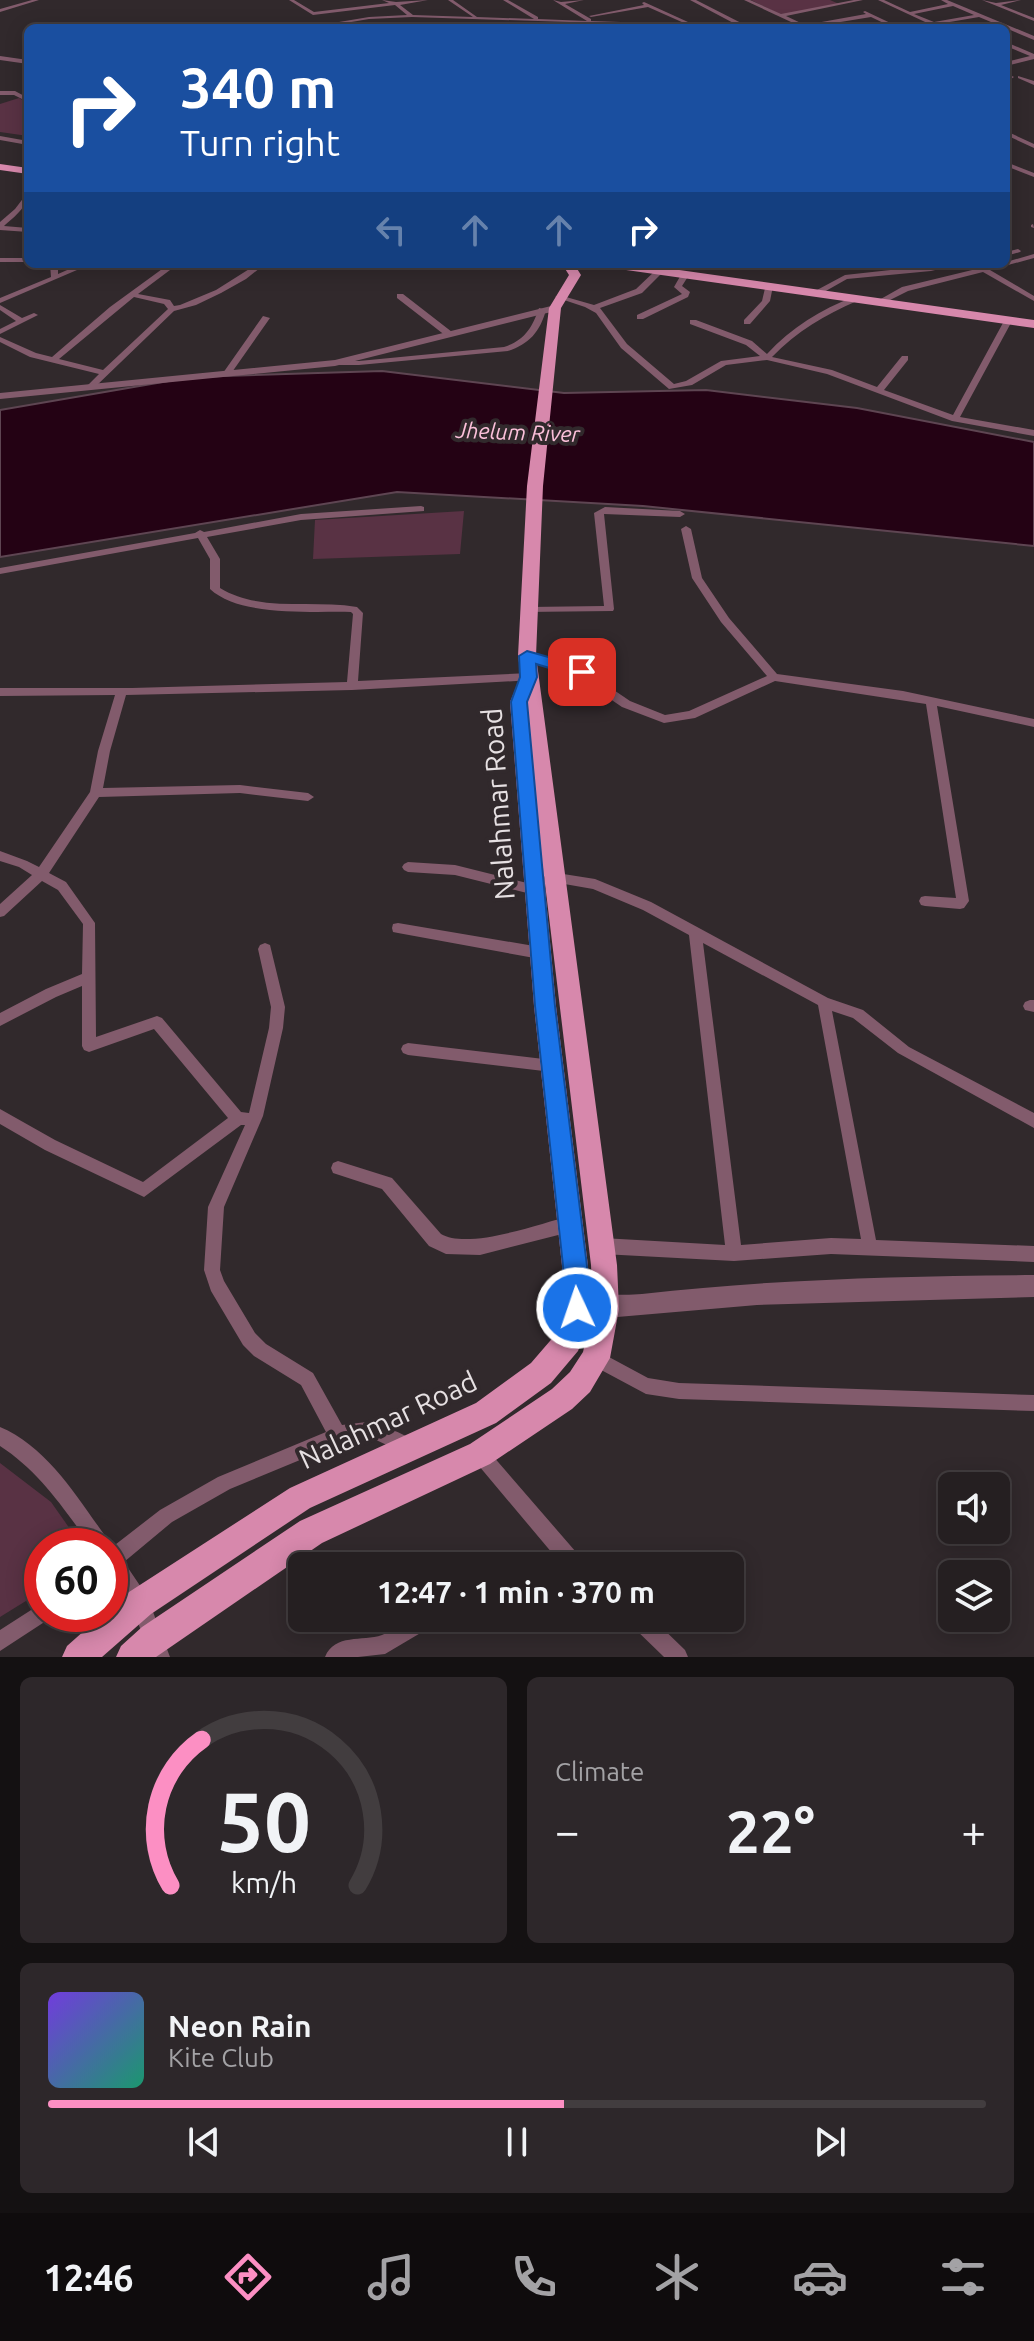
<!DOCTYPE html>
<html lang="en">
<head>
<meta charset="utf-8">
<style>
  body { margin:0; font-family:Ubuntu,sans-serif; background:#2d272a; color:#f1f3f6; height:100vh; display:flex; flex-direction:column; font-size:30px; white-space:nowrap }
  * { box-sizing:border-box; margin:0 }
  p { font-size:26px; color:#a3a2a5 }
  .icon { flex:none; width:44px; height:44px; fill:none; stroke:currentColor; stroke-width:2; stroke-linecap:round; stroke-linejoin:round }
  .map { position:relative; height:1657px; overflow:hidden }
  .sheet { display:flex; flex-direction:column; gap:20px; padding:20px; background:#141112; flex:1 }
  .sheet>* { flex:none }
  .top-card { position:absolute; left:24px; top:24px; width:986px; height:244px; border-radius:12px; box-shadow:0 4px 20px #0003,0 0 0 2px #423d3f; background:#1a4fa0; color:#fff; overflow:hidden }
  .tools { position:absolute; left:938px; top:1472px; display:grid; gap:16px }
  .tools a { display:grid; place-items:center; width:72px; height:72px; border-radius:12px; background:#251f21; box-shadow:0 4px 20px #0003,0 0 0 2px #423d3f; font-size:40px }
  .speed { position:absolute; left:24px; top:1528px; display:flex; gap:16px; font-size:40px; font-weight:700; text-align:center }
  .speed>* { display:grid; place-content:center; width:104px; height:104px; border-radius:50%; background:#251f21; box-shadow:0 4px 20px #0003,0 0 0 2px #423d3f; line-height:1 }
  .speed .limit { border:12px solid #d22; background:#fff; color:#111 }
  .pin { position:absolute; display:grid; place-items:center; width:68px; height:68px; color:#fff; margin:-34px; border-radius:16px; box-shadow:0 4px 12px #0006 }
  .me { position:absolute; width:88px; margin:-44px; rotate:357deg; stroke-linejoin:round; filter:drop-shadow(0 0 6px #0008) }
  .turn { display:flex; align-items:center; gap:28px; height:168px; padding:0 24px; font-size:36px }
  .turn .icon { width:104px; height:104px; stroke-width:2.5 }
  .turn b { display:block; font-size:56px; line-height:68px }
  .lanes { display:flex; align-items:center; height:76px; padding:0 24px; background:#0003; justify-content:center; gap:40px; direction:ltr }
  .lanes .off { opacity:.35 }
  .big { font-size:60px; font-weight:700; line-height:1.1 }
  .sheet .card { flex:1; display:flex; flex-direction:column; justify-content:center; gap:12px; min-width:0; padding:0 28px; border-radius:12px; background:#2d272a }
  .sheet .dial { align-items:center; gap:0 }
  .dial svg { height:208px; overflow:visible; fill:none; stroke:#423d3f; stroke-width:7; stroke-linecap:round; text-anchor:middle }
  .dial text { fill:#f1f3f6; stroke:none }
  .song { display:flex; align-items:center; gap:24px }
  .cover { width:96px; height:96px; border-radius:12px; background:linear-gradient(135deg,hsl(260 70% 55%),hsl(160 70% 35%)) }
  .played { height:8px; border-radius:4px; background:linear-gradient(90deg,#fc8fc3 55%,#423d3f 55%) }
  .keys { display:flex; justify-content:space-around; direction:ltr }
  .heat { display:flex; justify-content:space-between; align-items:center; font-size:44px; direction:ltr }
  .sheet .tiles { flex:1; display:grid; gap:20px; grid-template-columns:1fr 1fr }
  .card:last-child { grid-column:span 2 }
  .trip { position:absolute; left:288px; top:1552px; width:456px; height:80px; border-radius:12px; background:#251f21; box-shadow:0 4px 20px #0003,0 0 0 2px #423d3f; font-weight:700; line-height:80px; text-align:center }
  .menu { display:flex; height:128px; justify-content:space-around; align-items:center; background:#0f0c0d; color:#a3a2a5 }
  .menu .icon { width:56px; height:56px }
  .menu .current { color:#fc8fc3 }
  .menu b { font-size:36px; color:#f1f3f6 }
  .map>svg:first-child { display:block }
  .green { fill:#593244 }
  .water { fill:#240214; stroke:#5e4552; stroke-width:2 }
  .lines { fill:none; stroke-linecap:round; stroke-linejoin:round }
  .minor { fill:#825b6c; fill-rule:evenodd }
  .tertiary { fill:#825b6c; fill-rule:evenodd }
  .primary { fill:#d788ac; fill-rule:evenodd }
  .route { fill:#1a73e8; stroke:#114b97; stroke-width:2 }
  .labels { text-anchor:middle; stroke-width:8; stroke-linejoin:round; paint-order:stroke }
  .far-water-label { font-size:22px; font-style:italic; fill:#fcc0da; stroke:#31292c }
  .near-street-label { font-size:28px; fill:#e6e0e2; stroke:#31292c }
</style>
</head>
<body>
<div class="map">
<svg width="1034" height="1657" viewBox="0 0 1034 1657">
  <rect width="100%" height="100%" fill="#31292c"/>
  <path class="green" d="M751 0H830L839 4 781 15Z
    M19 98 28 103V136L0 132V104Z
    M464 511 460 554 313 559 315 520Z
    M0 1463 51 1502 82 1546H42V1591L0 1617Z"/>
  <path class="water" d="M382 371 564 393 706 390 857 408 1034 442V546L643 506 397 492 0 557V410L192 377Z"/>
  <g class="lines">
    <path class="minor" d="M32 0H39L0 12V9Z
      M289 0H294L314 12 389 3 382 0 396 2 428 0 400 5 413 15 473 17 448 0H453L477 17 534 19 503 0H508L538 17V19L587 21 553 0 561 2 584 0 565 4 591 19V21L739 26 690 0H696L751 28 412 17 369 19 316 28H303L369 17 407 15 395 5 313 15Z
      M744 0H750L781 14 854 0H863L786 16 805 25 866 14 863 12 865 11 901 28H894L871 17 804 28Z
      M878 0H884L910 12 948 4 941 0H947L1034 36V40L979 17 938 24 945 28H938ZM953 6 974 15 934 22 914 14Z
      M982 0 996 3 1021 0 1001 5 1034 18V21Z
      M644 2 688 22 684 23 648 7 591 17 589 16 644 5 642 3Z
      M1006 42 1034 54V59L1006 66V62L1030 56 1006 46Z
      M0 56 28 60V64L0 60Z
      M1006 73 1014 77 1011 79 1006 77Z
      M1018 76 1034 81V85L1018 78Z
      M0 91H15L28 98V102L14 95H0Z
      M1006 131 1034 144V148L1006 135Z
      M0 136 28 141V145L0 140Z
      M1006 162 1034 173V177L1006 166Z
      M28 192C28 207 14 217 4 226L28 228V232L0 230V222L15 209Z
      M1033 224 1034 228 1031 227V225Z
      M1018 249 1021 251 1020 252 1006 256V252Z
      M1034 254V258L990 270 1034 296V301L983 272 908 291 886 302 879 300 902 287 997 264H1006V262Z
      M0 258H28V262H0Z
      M50 264H58V274L81 264H91L0 303V298L51 277Z
      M169 264H178L138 294 170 300 174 306 180 305 216 290 257 264H265L246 279 221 293 196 305 174 311 94 388 87 386 99 374 30 357 0 342V337L36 353 52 357 110 307ZM134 297 164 304 168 309 103 370 59 359Z
      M945 264H960L931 271 847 279 824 292 817 290 845 275Z
      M657 269 664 271 642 293 600 308 627 344 674 384 686 381 721 361 760 356 746 345 690 324V320H696L752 341 767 354C791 328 821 309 854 297H857V301C825 315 797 331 772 357L832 370 877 387 902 356H908V360L884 390 953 415 1004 321 1008 319 1012 321 960 417 1034 430V436L952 421 827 374 767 360 726 365 692 385 669 389 621 348 596 313 585 307 555 297 559 295 594 305 636 289Z
      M682 273 689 275 682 286 690 292 688 297 643 319H637V315L682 294 674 287Z
      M766 284 773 286 770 301 750 324H744V320L762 301Z
      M397 294H403L452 332V336H446L397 298Z
      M0 305 22 318 34 313 38 315 0 334V329L16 321 0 310Z
      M539 308 546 310C540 332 529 344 508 351L359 365H335L331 363 335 361H359L504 347C525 340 532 328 539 308Z
      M263 316 270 318 230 375H224L223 373Z
      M421 506 424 507V511L301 520 207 537 220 559V588C261 613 312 599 357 607L363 613 358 681 529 673 533 674 534 677 533 680 352 690 126 695 110 751 103 788 240 785 308 793 314 797 308 801 240 793 99 797 49 873 66 882 95 923 96 1037 157 1016 162 1018 241 1112 249 1113 269 1028 271 1007 258 949 260 945 265 943 270 945 285 1007 283 1028 263 1116 224 1207 220 1270 224 1281 255 1333 266 1344 313 1373 342 1425 375 1421 414 1440 417 1446 414 1452 408 1455 374 1439 346 1441 230 1489 172 1522 124 1562 147 1596 170 1657H150L133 1608 110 1573V1546H91C64 1509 39 1471 0 1446V1427C48 1447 79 1500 108 1540L111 1548 160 1510 218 1477 326 1432 301 1385 254 1356 243 1345 211 1291 204 1270 208 1207 245 1125H241L144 1197 45 1150 0 1124V1109L55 1140 143 1182 228 1118 154 1029 89 1052 84 1050 82 1046V986L56 997 0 1026V1013L46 989 82 974 83 924 58 890 42 881 4 916 0 917V904L32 875 19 867 0 861V851L27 861 39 867 90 792 98 751 115 695 0 696V688H132L347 682 353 614 351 612C311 611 240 617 210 589V559L198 538 0 574V568L195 533 200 530 204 532 301 514Z
      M605 507 680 511 685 514 680 517 604 514 614 609 613 611 525 612 524 610 529 607 604 606 594 513Z
      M686 526 691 529 702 578 729 618 777 674 903 691 1034 719V727L937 706 969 901 964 908 960 909 925 906 921 905 919 901 921 897 925 896 956 898 926 704 775 681 695 718 664 723 622 707 569 671 523 659 522 656 527 652 577 665 630 701 665 715 689 711 767 676 721 622 692 578 681 529Z
      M408 862 455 865 539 886 541 890 539 894 535 895 455 875 408 872 404 870 402 867 404 864Z
      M557 873 595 879 651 902 828 998 863 1010 909 1047 1034 1113V1128L898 1053 853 1018 832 1011 876 1240 1034 1246V1262L831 1254 734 1261 602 1254 596 1252 594 1246 596 1240 602 1238 725 1245 689 935 643 910 593 889 553 882 551 878 553 874ZM703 943 818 1005 861 1239 831 1238 741 1245Z
      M398 923 540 947 545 949 547 953 545 957 540 959 398 933 393 932 392 928 393 924Z
      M1030 1000H1034V1012L1025 1010 1023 1006 1025 1002Z
      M408 1043 552 1060 557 1061 559 1066 557 1071 552 1072 408 1055 403 1053 401 1049 403 1045Z
      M338 1161 392 1178 441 1234C468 1250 539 1224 570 1216L575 1219 578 1224 575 1229 570 1232 480 1255 446 1254 429 1246 382 1189 333 1173 331 1168 333 1163Z
      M596 1350 648 1378 679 1383 1034 1395V1411L679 1399 646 1394 590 1364 588 1358 590 1352Z
      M480 1445 486 1448 582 1559 584 1566H563L474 1460 471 1454 474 1448Z
      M42 1603V1614H51L49 1619 0 1651V1630Z
      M410 1618H436L434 1625 385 1654 358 1657H325C335 1633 362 1642 382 1635 391 1632 401 1623 410 1618Z
      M629 1618H652L685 1650 688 1657H664L631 1625Z"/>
    <path class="tertiary" d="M555 305 560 308 559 310 335 366 0 399V393L335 360Z
      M1034 1275V1297L757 1305 594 1319H577L569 1316 566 1308 569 1300C587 1293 621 1296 642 1294 772 1279 903 1276 1034 1275Z"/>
    <path class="primary" d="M0 164 28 168V174L0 170Z
      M562 264H574L581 275 561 308 543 486 536 656 617 1265 619 1309 610 1358 590 1392 572 1409 490 1464 322 1543 156 1657H116L121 1646 142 1627 300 1521 470 1444 552 1389 570 1372 583 1352 593 1309 591 1265 543 867 556 1006 588 1266 590 1308 582 1341 578 1351 551 1383 496 1423 310 1508 151 1614 102 1657H62L67 1646 103 1614H110V1608L129 1592 290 1488 476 1403 531 1363 556 1334 564 1308 562 1266 534 1006 510 702 521 676 518 656 527 486 549 308 569 275Z
      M606 264H637L1034 320V328L612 268Z"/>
  </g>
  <path class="route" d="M527 651 588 668 590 672 582 678 536 664 537 677 527 702 555 1006 587 1266 589 1308 586 1316 577 1320 568 1316 565 1308 563 1266 535 1006 511 702 520 677 519 656Z"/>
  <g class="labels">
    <g class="far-water-label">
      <text transform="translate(518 432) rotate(2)" y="8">Jhelum River</text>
    </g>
    <g class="near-street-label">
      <text transform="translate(498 804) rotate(-94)" y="10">Nalahmar Road</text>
      <text transform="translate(388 1420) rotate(-25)" y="10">Nalahmar Road</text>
    </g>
  </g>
</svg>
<div class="tools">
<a><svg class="icon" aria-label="sound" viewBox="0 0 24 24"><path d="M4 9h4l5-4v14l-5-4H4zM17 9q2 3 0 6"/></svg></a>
<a><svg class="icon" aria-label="layers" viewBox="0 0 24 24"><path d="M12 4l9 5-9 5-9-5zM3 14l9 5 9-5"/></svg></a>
</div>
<div class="speed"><div class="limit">60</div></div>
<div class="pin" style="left:582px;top:672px;background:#d93025"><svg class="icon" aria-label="arrive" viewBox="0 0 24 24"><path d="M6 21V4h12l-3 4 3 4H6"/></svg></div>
<svg class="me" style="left:577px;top:1308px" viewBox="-20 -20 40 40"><circle r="17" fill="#1a73e8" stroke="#fff" stroke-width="3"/><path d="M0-11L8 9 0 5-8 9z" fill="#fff"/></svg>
<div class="trip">12:47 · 1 min · 370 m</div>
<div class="top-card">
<div class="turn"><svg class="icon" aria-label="right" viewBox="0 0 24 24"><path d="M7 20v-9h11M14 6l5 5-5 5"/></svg><div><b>340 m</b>Turn right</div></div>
<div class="lanes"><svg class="icon off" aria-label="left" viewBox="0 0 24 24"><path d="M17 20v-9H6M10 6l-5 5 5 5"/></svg><svg class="icon off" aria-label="ahead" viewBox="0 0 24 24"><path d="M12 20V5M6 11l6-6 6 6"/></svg><svg class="icon off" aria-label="ahead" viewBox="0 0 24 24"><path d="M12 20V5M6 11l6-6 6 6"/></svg><svg class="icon" aria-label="right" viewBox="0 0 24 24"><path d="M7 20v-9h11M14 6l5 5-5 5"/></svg></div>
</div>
</div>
<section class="sheet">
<div class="tiles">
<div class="card dial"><svg viewBox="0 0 100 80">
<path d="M14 69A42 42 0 1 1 86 69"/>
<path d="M14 69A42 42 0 0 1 26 13" stroke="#fc8fc3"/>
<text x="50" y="56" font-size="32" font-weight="700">50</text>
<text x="50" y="72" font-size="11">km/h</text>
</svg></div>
<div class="card"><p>Climate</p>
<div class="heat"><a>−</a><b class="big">22°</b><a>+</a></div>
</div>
<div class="card">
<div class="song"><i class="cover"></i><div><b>Neon Rain</b><p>Kite Club</p></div></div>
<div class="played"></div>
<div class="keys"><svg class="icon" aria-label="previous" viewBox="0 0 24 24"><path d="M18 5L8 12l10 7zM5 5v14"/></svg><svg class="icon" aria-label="pause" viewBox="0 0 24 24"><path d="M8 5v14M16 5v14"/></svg><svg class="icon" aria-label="next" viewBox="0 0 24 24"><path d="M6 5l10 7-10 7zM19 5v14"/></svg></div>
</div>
</div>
</section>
<nav class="menu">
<b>12:46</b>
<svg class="icon current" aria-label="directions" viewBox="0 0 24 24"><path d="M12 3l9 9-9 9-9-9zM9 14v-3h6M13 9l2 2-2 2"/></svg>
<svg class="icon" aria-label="music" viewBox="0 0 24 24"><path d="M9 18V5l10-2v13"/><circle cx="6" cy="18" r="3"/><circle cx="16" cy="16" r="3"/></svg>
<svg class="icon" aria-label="phone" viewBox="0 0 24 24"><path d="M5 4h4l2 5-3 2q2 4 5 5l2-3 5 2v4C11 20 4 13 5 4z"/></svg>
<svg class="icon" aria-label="climate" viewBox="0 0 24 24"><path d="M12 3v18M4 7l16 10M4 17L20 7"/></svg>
<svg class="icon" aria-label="car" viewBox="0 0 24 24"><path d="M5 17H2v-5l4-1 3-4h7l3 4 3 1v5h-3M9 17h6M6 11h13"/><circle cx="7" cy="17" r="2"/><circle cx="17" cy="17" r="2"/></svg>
<svg class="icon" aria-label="filters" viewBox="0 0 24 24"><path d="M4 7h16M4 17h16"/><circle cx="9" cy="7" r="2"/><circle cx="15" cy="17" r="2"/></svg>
</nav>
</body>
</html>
